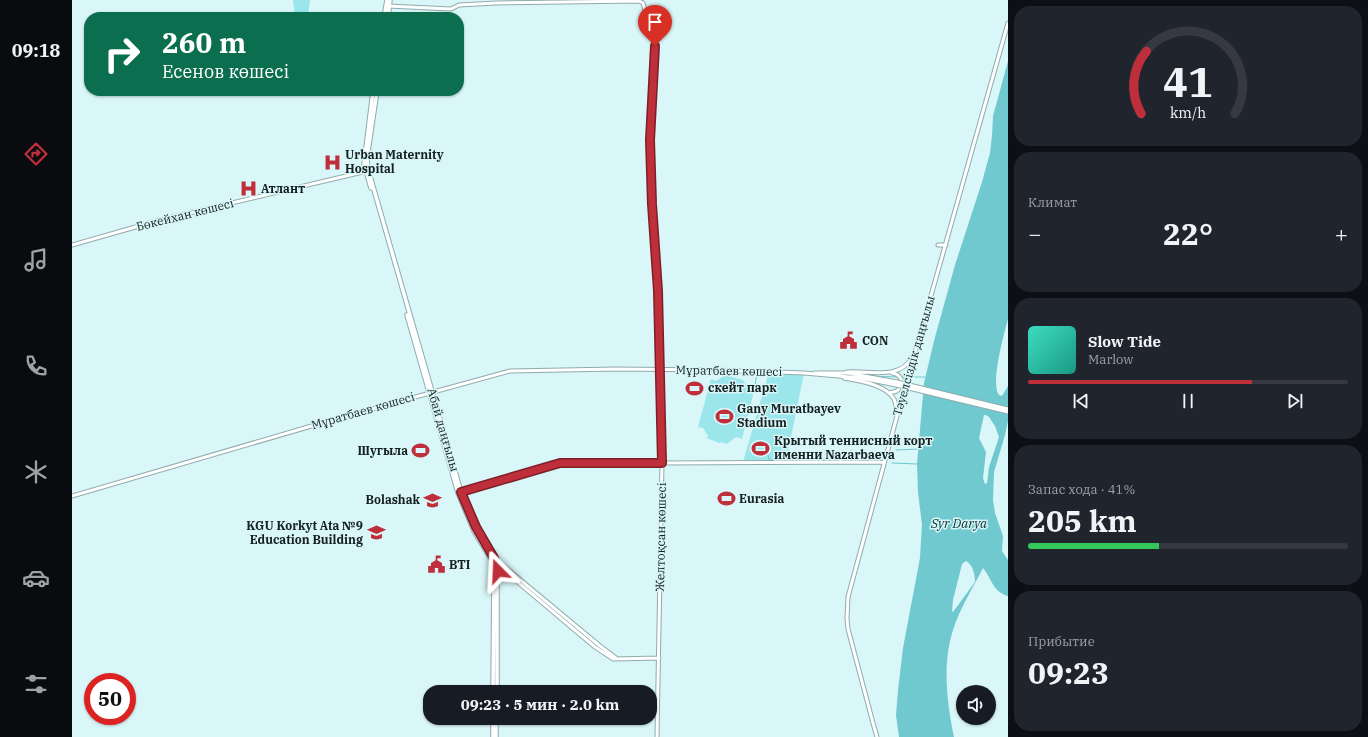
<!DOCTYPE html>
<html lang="ru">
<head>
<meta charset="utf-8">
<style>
  body { margin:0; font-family:"IBM Plex Serif",serif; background:#20242c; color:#f1f3f6; height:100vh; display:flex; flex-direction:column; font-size:15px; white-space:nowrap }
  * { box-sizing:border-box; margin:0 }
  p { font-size:13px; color:#9ea1a6 }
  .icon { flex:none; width:22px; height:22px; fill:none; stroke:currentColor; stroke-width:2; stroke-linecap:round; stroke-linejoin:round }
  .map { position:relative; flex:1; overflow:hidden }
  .sheet { display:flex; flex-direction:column; gap:6px; padding:6px; background:#0d0f14; width:360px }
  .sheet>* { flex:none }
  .hud { position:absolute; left:12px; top:12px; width:380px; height:84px; border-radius:16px; box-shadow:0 1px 3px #0004; background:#0b6e4f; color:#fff; overflow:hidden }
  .fabs { position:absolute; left:884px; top:685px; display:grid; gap:8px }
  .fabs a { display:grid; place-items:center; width:40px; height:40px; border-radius:50%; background:#171b24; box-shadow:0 1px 3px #0004; font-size:20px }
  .speed { position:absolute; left:12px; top:673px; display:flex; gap:8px; font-size:20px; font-weight:700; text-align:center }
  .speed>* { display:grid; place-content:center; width:52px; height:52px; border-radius:50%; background:#171b24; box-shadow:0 1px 3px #0004; line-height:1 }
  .speed .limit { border:6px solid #d22; background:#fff; color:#111 }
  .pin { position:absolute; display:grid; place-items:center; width:34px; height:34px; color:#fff; margin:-41px -17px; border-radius:50% 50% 50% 0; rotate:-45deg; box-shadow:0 0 4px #0007 }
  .pin .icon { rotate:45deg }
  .me { position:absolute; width:44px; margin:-22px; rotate:339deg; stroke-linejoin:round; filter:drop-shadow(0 0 3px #0008) }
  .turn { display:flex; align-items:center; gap:14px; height:84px; padding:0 12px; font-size:18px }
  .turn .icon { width:52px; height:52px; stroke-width:2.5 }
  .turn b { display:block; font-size:28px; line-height:34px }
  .big { font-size:30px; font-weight:700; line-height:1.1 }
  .sheet .widget { flex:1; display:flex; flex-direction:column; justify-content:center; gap:6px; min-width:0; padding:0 14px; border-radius:16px; background:#20242c }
  .sheet .dial { align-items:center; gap:0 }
  .dial svg { height:104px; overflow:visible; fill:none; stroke:#363941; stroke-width:7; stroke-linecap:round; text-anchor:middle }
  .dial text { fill:#f1f3f6; stroke:none }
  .song { display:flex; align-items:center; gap:12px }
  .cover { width:48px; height:48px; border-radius:6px; background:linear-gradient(135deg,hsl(170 70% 55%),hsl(170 70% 35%)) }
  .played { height:4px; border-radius:2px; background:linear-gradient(90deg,#bf2f3b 70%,#363941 70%) }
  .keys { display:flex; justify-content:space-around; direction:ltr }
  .heat { display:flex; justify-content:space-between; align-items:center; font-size:22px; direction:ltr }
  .charge { height:6px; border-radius:3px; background:linear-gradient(90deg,#34c759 41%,#363941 0) }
  .trip { position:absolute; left:351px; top:685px; width:234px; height:40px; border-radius:16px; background:#171b24; box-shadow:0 1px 3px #0004; font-weight:700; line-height:40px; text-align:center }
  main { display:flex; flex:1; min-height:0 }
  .tabs { display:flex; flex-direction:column; width:72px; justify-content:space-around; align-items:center; background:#090b0e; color:#9ea1a6 }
  .tabs .icon { width:28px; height:28px }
  .tabs .active { color:#bf2f3b }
  .tabs b { font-size:18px; color:#f1f3f6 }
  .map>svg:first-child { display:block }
  .green { fill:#9be6eb }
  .water { fill:#70c9cf; fill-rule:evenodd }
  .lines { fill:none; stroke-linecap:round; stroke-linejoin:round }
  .stream { stroke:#70c9cf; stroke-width:1 }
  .tertiary-casing { stroke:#90abac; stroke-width:5 }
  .secondary-casing { stroke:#90abac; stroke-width:5.5 }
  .tertiary { stroke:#fff; stroke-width:3 }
  .secondary { stroke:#fff; stroke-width:3.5 }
  .tertiary-bridge-casing { stroke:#90abac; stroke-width:5; stroke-linecap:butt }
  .tertiary-bridge { stroke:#fff; stroke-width:3 }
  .route-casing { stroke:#7c1f26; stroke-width:10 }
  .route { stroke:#bf2f3b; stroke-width:7 }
  .labels { text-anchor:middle; stroke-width:3; stroke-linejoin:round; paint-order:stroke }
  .poi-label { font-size:12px; font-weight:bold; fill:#152020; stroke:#d9f6f8; text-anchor:start }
  .street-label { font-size:12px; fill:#152020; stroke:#d9f6f8 }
  .water-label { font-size:13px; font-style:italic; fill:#043134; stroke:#d9f6f8 }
</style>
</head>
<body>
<main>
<nav class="tabs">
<b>09:18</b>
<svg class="icon active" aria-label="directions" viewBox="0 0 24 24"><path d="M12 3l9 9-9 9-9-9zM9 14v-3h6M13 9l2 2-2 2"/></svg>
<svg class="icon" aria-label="music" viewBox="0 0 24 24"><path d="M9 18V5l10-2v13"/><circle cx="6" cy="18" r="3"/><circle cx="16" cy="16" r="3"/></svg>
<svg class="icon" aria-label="phone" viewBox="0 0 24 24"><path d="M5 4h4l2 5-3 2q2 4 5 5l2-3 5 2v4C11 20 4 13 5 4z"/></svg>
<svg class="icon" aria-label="climate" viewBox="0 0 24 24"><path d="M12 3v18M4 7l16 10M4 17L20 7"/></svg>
<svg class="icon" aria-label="car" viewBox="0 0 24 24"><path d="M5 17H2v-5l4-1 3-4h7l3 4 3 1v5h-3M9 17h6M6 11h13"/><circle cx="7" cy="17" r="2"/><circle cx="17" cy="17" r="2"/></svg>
<svg class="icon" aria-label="filters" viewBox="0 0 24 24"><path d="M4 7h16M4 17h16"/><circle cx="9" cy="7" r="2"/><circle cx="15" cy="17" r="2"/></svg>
</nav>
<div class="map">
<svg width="936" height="737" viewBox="0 0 936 737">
  <rect width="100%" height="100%" fill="#d9f6f8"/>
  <path class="green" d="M221 0H238L236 16H223Z
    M697 372 732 373 714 462H671Z
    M653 375 671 380 676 389 682 391 670 439 664 437 655 444 649 442 647 443 635 438 636 436 631 428 626 427 639 379 644 381Z"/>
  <path class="water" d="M936 61V319C932 334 918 384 927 395L930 396 936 386V421L933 435 922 472 921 500 923 513 931 536 930 551 936 560V596C921 592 920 579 911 568 901 588 888 608 881 630 870 664 875 703 882 737H827L824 715 826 690 831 648 848 558 849 540 850 525 846 492 845 464 852 383 862 341 883 265 910 182 918 153 920 136 921 116ZM912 415H914L917 417 923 426 927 437 917 467 915 483 913 484 911 478 914 452 907 438ZM894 561C901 565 903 574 903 582L881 612 880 611 881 600 890 564Z"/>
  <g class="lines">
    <path class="stream" d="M769 375H778
      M797 376 826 377
      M830 377H834
      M838 377H853
      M682 391 685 373H687
      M824 450 847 449
      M696 455 697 460H708
      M710 460H712
      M752 460 768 461
      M820 463 845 464"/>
    <defs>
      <path id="tertiary" d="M316 6 379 9 387 5 424 3 567 1 571 3 583 46V52L578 140 580 204 586 291 590 463 585 737
        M0 245 88 220 295 171
        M866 245H874
        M774 372C796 370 828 381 840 357
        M742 373H776L825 382
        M772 378C787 381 813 384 822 399 824 403 824 407 825 412
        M817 393 825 391 830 385C830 378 827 374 820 373
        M389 492 495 462 590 463 812 462
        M0 496 260 420 438 371 544 369 642 370 732 373 789 378 824 385
        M422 558 528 646 544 658
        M424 564 523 647 541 659 587 658
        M805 737 801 723 776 629 775 619 776 597 825 416 936 23"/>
      <path id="secondary" d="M312 17 315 0
        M316 17 318 0
        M305 91 295 158 296 169 389 492 404 527 422 558 425 567V692
        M299 188 292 164 301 91
        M335 315 386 493 402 531 419 559 422 566 421 692
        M426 574 429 570 434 571
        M421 737V718
        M424 737V718"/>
    </defs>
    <use href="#tertiary" class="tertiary-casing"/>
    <use href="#secondary" class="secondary-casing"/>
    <use href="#tertiary" class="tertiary"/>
    <use href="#secondary" class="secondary"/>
    <defs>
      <path id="tertiary-bridge" d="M825 382 936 409
        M824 385 936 412"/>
    </defs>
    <use href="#tertiary-bridge" class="tertiary-bridge-casing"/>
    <use href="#tertiary-bridge" class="tertiary-bridge"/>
  </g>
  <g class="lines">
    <defs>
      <path id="route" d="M426 571 422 558 404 527 389 492 488 463H590L586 291 580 204 578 140 583 46"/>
    </defs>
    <use href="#route" class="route-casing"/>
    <use href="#route" class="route"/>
  </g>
  <defs>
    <symbol id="hospital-bare" viewBox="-9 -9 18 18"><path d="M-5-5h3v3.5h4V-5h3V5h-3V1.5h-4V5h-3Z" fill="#bf2f3b" stroke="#d9f6f8" stroke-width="2.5" paint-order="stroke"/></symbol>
    <symbol id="civic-bare" viewBox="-9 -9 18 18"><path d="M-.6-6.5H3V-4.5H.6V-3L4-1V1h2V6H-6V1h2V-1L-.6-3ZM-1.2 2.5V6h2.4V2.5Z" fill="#bf2f3b" stroke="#d9f6f8" stroke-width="2.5" paint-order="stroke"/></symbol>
    <symbol id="stadium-bare" viewBox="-9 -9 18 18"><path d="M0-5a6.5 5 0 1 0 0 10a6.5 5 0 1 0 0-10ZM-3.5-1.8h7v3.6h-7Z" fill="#bf2f3b" stroke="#d9f6f8" stroke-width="2.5" paint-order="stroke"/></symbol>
    <symbol id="university-bare" viewBox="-9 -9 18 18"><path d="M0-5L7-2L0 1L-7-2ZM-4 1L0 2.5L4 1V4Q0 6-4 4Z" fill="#bf2f3b" stroke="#d9f6f8" stroke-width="2.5" paint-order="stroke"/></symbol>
  </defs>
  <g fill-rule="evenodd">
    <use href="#hospital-bare" x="248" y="150" width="25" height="25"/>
    <use href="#hospital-bare" x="164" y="176" width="25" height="25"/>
    <use href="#civic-bare" x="764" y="328" width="25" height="25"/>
    <use href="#stadium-bare" x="610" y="376" width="25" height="25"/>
    <use href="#stadium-bare" x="640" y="404" width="25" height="25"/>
    <use href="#stadium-bare" x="676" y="436" width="25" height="25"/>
    <use href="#stadium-bare" x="336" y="438" width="25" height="25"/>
    <use href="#stadium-bare" x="642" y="486" width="25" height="25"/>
    <use href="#university-bare" x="348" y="488" width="25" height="25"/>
    <use href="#university-bare" x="292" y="520" width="25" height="25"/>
    <use href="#civic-bare" x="352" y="552" width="25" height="25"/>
  </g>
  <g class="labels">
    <g class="poi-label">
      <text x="273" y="159">Urban Maternity<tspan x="273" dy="14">Hospital</tspan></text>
      <text x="189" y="193">Атлант</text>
      <text x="790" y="345">CON</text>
      <text x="636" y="392">скейт парк</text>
      <text x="665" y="413">Gany Muratbayev<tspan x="665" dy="14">Stadium</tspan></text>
      <text x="702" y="445">Крытый теннисный корт<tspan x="702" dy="14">именни Nazarbaeva</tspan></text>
      <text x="336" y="455" text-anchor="end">Шугыла</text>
      <text x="667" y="503">Eurasia</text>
      <text x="348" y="504" text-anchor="end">Bolashak</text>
      <text x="291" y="530" text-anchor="end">KGU Korkyt Ata №9<tspan x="291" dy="14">Education Building</tspan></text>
      <text x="377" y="569">BTI</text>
    </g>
    <g class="street-label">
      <text transform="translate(113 215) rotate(-14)" y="4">Бөкейхан көшесі</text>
      <text transform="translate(842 356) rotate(-74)" y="4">Тәуелсіздік даңғылы</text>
      <text transform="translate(657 371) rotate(1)" y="4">Мұратбаев көшесі</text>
      <text transform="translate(291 411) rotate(-16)" y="4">Мұратбаев көшесі</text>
      <text transform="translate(371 430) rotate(74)" y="4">Абай даңғылы</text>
      <text transform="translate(589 537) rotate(-89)" y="4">Желтоқсан көшесі</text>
    </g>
    <g class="water-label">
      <text x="887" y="528">Syr Darya</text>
    </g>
  </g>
</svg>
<div class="fabs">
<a><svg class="icon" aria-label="sound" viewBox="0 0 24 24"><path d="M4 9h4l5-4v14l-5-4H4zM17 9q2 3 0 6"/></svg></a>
</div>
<div class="speed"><div class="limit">50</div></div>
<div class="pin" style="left:583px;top:46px;background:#d93025"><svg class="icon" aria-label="arrive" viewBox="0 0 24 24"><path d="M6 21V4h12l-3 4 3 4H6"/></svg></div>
<svg class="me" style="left:426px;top:571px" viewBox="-20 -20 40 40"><path d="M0-17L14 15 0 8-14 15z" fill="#bf2f3b" stroke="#fff" stroke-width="4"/></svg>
<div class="trip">09:23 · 5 мин · 2.0 km</div>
<div class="hud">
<div class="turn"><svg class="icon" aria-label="right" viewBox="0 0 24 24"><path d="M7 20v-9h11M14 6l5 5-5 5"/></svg><div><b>260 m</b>Есенов көшесі</div></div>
</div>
</div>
<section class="sheet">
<div class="widget dial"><svg viewBox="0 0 100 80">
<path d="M14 69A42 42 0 1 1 86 69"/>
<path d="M14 69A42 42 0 0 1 18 21" stroke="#bf2f3b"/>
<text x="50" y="56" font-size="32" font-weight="700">41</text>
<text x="50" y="72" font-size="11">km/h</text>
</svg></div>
<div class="widget"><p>Климат</p>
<div class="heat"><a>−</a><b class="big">22°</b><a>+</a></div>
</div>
<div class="widget">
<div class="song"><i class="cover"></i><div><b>Slow Tide</b><p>Marlow</p></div></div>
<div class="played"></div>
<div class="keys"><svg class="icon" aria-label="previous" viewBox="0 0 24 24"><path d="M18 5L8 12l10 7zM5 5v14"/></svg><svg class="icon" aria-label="pause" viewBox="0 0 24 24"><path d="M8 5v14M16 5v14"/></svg><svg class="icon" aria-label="next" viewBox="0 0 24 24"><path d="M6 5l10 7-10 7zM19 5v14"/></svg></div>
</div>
<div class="widget"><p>Запас хода · 41%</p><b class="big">205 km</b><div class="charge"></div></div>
<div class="widget"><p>Прибытие</p><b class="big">09:23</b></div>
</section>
</main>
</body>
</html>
